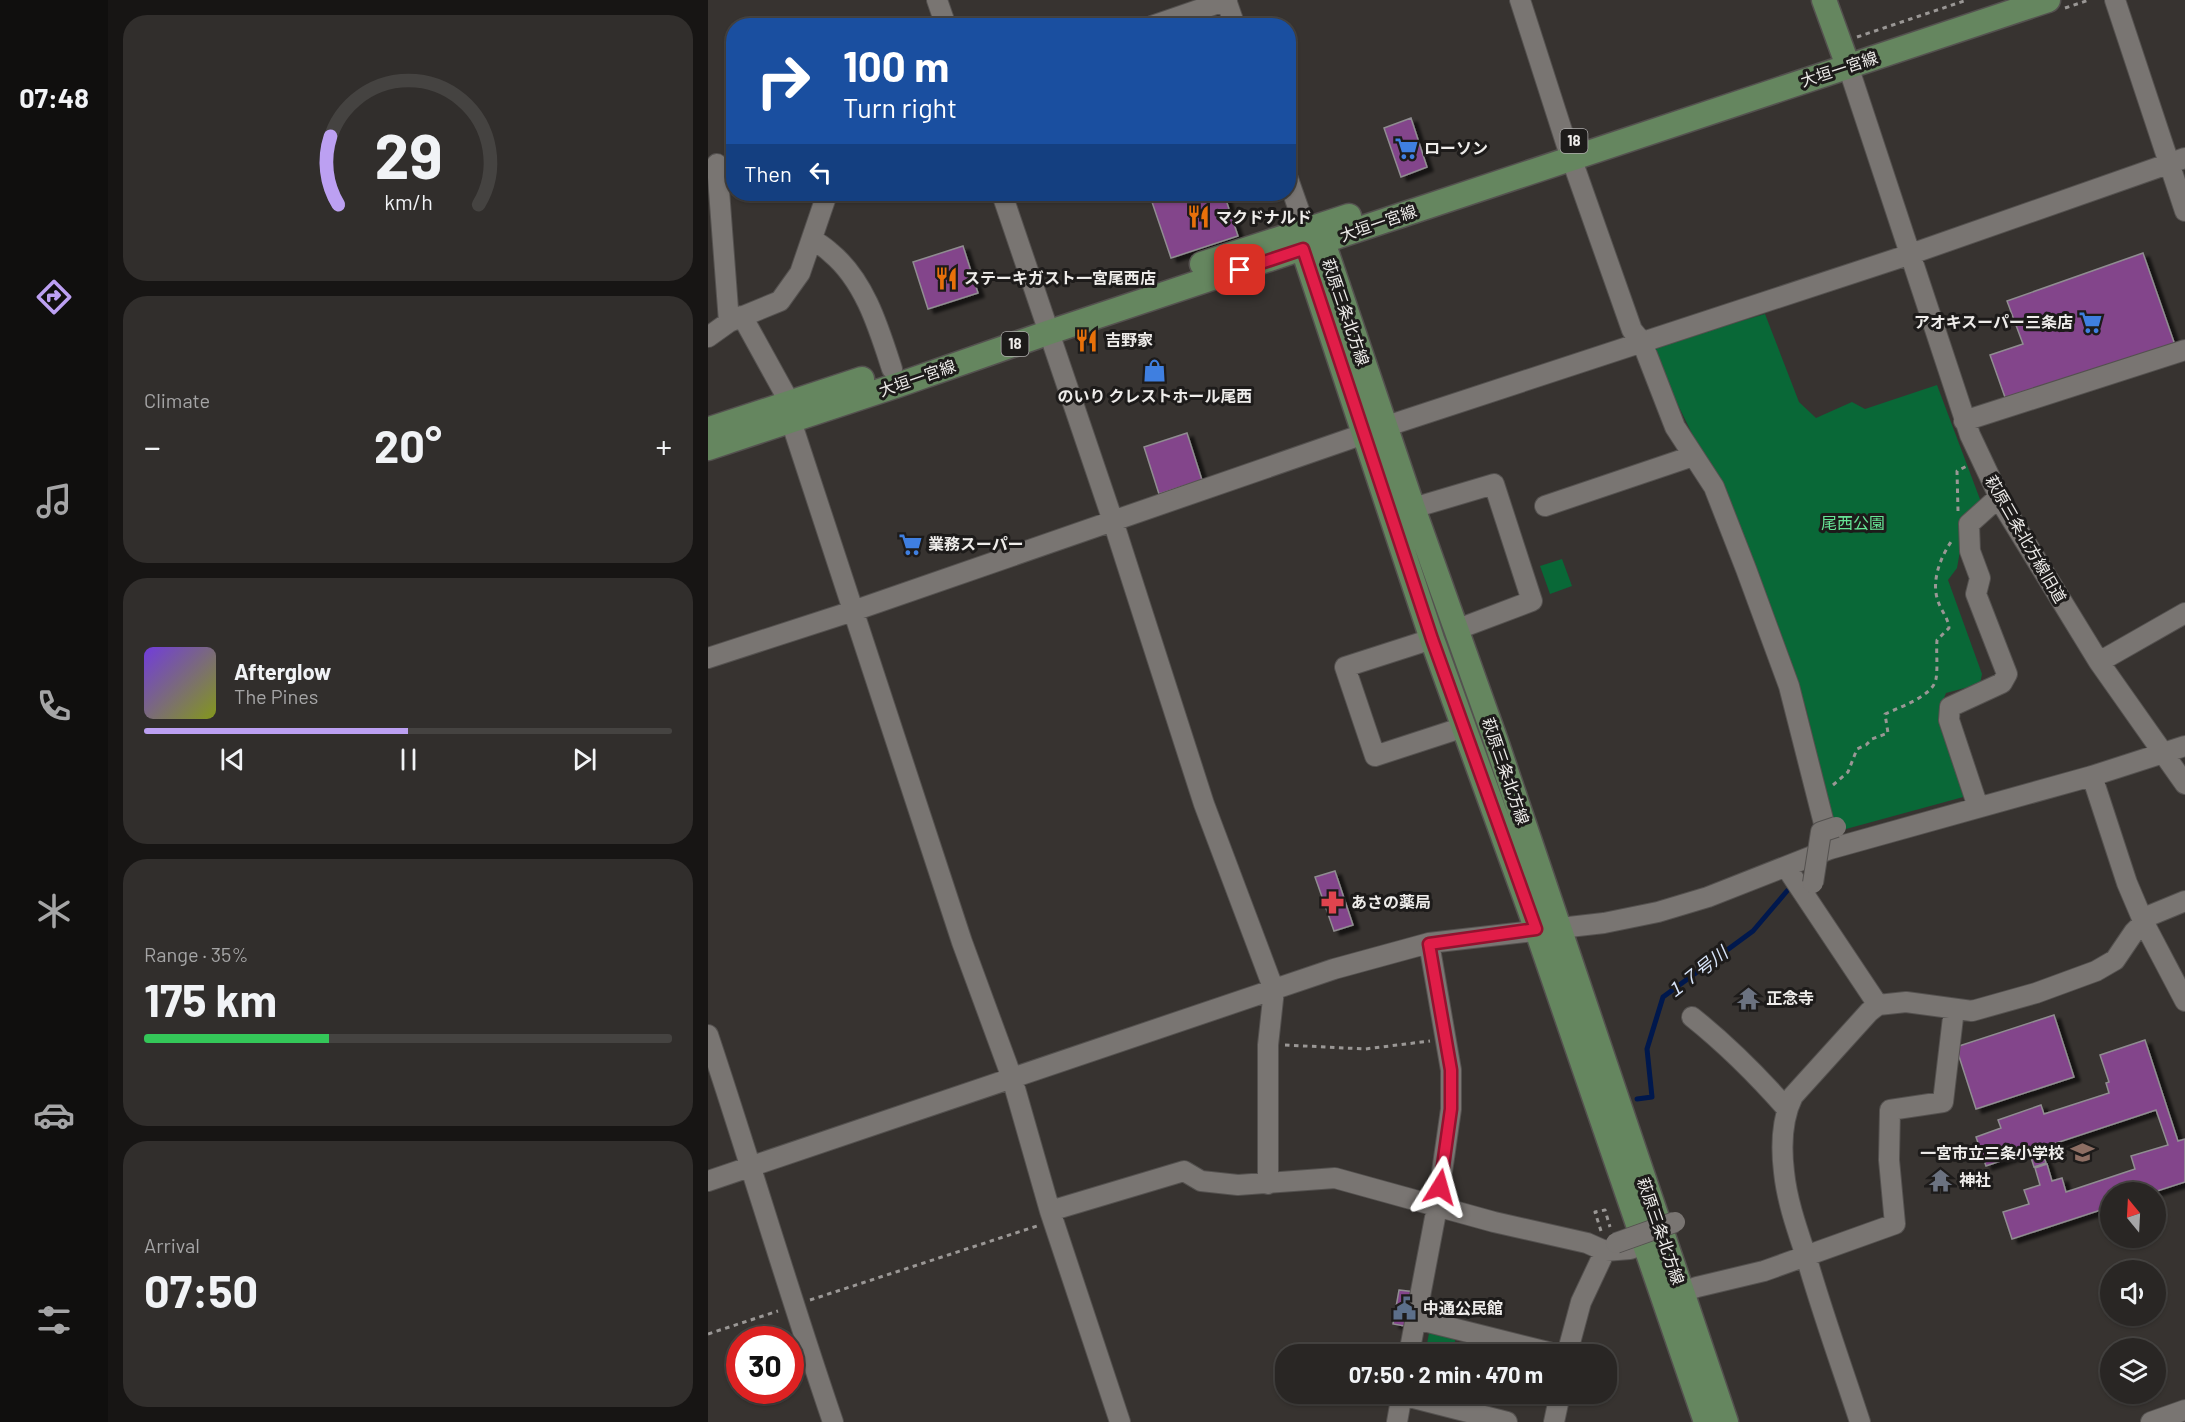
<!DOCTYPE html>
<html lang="en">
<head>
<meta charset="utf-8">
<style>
  body { margin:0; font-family:Barlow,"Noto Sans JP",sans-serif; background:#312e2c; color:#f1f3f6; height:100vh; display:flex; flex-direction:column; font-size:22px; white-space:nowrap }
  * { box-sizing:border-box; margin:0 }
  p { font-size:20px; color:#a5a5a6 }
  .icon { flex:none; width:33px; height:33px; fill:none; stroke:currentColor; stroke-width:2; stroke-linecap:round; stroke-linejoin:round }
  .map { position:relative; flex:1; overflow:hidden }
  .drawer { display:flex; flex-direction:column; gap:15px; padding:15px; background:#171514; width:600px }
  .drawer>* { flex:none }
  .top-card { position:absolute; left:18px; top:18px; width:570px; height:183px; border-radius:24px; box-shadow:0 2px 4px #0004,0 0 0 2px #454341; background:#1a4fa0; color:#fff; overflow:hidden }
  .needle { width:39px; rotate:342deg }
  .tools { position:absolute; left:1392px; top:1182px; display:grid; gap:12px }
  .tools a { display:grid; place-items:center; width:66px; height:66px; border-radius:50%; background:#292624; box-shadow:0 2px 4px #0004,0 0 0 2px #454341; font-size:30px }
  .speed { position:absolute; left:18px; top:1326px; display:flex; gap:12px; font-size:30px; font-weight:700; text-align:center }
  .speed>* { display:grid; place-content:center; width:78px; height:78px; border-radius:50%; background:#292624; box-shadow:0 2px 4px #0004,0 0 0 2px #454341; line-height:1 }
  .speed .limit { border:9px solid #d22; background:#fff; color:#111 }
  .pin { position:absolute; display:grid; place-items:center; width:51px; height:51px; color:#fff; margin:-26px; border-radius:12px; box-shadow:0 3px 9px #0006 }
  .me { position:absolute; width:66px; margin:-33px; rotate:8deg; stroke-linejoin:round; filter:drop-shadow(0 0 4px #0008) }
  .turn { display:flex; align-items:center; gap:21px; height:126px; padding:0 18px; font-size:27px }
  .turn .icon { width:78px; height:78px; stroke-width:2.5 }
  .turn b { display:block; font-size:42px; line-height:51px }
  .then { display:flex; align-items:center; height:57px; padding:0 18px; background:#0003; gap:12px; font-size:22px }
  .big { font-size:45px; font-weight:700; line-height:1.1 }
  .drawer .card { flex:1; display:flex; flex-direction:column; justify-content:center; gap:9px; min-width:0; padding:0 21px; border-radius:24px; background:#312e2c }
  .drawer .dial { align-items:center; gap:0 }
  .dial svg { height:156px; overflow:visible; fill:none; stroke:#454341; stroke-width:7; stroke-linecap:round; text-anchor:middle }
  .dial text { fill:#f1f3f6; stroke:none }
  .song { display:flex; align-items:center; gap:18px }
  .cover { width:72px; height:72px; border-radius:9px; background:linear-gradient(135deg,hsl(260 70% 55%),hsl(70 70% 35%)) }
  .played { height:6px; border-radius:3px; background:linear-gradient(90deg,#bca0f2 50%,#454341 50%) }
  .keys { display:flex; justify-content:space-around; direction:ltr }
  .heat { display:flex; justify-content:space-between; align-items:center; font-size:33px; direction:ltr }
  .charge { height:9px; border-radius:4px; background:linear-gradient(90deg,#34c759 35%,#454341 0) }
  .trip { position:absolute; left:567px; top:1344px; width:342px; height:60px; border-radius:24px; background:#292624; box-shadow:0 2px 4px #0004,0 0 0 2px #454341; font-weight:700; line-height:60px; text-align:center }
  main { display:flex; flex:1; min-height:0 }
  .dock { display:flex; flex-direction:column; width:108px; justify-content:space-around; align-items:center; background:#100f0e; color:#a5a5a6 }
  .dock .icon { width:42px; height:42px }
  .dock .active { color:#bca0f2 }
  .dock b { font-size:27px; color:#f1f3f6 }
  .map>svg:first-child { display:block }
  .green { fill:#096837 }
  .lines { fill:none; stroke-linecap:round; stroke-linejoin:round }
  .stream { stroke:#00184d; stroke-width:5 }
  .building { fill:#83448b; stroke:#908d91; stroke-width:1.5; filter:url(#shadow) }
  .minor-casing { stroke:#54514f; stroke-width:22 }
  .major-casing { stroke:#54514f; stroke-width:27 }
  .path { stroke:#9a9795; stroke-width:3; stroke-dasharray:4.5 4.5; stroke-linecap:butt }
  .minor { stroke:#797572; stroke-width:20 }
  .major { stroke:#65865f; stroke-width:24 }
  .minor-bridge-casing { stroke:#54514f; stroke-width:22; stroke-linecap:butt }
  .minor-bridge { stroke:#797572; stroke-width:20 }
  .route-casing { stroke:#92132f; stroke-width:15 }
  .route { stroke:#e11d48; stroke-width:10 }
  .labels { text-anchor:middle; stroke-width:6; stroke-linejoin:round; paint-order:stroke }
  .shield { fill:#1d1b1a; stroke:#afadac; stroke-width:1.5 }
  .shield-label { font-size:15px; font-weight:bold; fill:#eeecea }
  .street-label { font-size:16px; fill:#eeecea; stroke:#1d1b1a }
  .poi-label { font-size:16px; font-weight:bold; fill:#eeecea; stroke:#1d1b1a; text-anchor:start }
  .park-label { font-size:16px; fill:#67e596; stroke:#1d1b1a }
  .water-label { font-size:18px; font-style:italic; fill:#d8e5fa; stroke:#1d1b1a }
</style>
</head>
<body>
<main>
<nav class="dock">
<b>07:48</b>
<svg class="icon active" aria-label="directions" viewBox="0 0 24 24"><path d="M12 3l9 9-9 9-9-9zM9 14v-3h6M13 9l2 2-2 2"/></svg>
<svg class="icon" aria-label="music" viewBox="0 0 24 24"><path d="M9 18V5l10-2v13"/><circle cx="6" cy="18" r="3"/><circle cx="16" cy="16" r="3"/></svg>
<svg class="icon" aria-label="phone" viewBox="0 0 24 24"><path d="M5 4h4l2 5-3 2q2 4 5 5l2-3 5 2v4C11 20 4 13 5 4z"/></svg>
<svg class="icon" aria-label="climate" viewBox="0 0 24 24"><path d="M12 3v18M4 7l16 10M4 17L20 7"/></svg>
<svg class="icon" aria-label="car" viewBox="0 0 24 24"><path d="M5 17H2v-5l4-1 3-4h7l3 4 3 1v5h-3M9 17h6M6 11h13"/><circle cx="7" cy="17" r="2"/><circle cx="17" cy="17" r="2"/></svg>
<svg class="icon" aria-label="filters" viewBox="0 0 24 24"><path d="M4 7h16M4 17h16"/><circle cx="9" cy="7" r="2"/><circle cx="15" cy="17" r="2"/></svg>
</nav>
<section class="drawer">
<div class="card dial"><svg viewBox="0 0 100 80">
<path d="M14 69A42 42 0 1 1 86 69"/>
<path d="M14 69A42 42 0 0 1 10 34" stroke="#bca0f2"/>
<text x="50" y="56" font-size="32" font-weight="700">29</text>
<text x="50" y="72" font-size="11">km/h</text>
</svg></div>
<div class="card"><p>Climate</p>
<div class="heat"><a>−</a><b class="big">20°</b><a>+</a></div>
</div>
<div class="card">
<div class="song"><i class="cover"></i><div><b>Afterglow</b><p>The Pines</p></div></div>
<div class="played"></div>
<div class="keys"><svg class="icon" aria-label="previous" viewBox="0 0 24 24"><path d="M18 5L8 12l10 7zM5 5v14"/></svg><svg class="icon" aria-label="pause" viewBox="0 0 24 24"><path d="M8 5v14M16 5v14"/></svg><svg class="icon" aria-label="next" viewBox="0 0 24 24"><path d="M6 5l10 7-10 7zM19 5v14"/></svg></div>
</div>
<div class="card"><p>Range · 35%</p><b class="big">175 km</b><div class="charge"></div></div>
<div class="card"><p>Arrival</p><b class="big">07:50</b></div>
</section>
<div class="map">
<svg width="1477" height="1422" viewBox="0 0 1477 1422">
  <defs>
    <filter id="shadow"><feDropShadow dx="6" dy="4" stdDeviation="1.5" flood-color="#0009"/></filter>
  </defs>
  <rect width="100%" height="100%" fill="#373330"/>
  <path class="green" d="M1057 314 1091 402 1108 418 1144 402 1157 409 1229 385 1273 502 1258 517 1249 568 1240 580 1274 674 1272 684 1238 693 1232 708 1259 796 1127 832 1098 708 1000 466 942 348Z
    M854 559 864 586 842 594 832 566Z
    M722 1328 748 1335 745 1354 718 1349Z"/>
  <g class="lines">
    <path class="stream" d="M929 1099 944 1097 939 1049 955 997 1045 931 1079 891"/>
  </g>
  <path class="building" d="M703 118 719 167 693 177 676 128Z
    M459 194H516L530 236 463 258 443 199Z
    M255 246 270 293 220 309 205 262Z
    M1435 253 1467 345 1298 400 1282 355 1315 344 1299 301Z
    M479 433 494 480 451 494 436 447Z
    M627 871 645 925 626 931 607 877Z
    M1346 1015 1366 1077 1268 1109 1248 1047Z
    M1437 1040 1470 1141 1477 1139V1182L1446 1192H1402V1207L1304 1239 1295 1212 1321 1204 1316 1190 1332 1185 1327 1168 1339 1164 1344 1181 1354 1178 1358 1192 1427 1169 1423 1156 1460 1145 1448 1110 1333 1148 1338 1163 1326 1167 1321 1151 1278 1166 1268 1137 1293 1128 1290 1120 1333 1105 1336 1114 1401 1093 1398 1083 1401 1082 1392 1055Z
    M691 1290 708 1292 702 1327 685 1324Z"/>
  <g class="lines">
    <defs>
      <path id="minor" d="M229 0 238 26
        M518 0 527 26
        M812 0 858 143 924 330 934 342 967 427 1006 487 1038 569 1081 686 1122 847
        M1407 0 1477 211
        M444 26 519 0
        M1140 66 1262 435 1296 507 1391 662 1477 784
        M9 164 21 322
        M580 179 598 230
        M294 194 405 521 496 804 566 990 560 1045V1184
        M104 239C110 243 117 247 123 253 157 281 171 329 184 369
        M34 316 82 403 83 421 254 942 304 1078 342 1211 412 1422
        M0 337 21 322 72 301 92 273 119 194
        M1256 421 1477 350
        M837 506 985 456
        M705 508 786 484 824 601 750 629
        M724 639 637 667 667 756 756 727
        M0 658 145 611 676 427 1200 255 1477 158
        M1391 662 1477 613
        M1384 776 1419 883 1436 923 1477 1001
        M1270 807 1241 720 1242 707 1294 683 1299 674 1268 594 1272 578 1262 551 1261 524 1291 497
        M1078 867 1170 1005
        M984 1017C1019 1045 1049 1075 1079 1109
        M0 1035C43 1164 81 1294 125 1422
        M0 1181 626 969 721 943 896 923 950 912 1000 897 1122 849 1384 776 1477 746
        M342 1211 476 1171 493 1181 530 1185 627 1178 786 1222 879 1243 897 1251 922 1249 937 1244
        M974 1292 989 1287 1056 1271 1187 1224 1181 1160 1182 1110 1235 1102 1246 1009
        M708 1319 848 1354
        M701 1354 729 1207 743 1109V1070L721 943
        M859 1354 873 1302 897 1251
        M694 1395 799 1422
        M689 1422 694 1394
        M846 1422 852 1394
        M1152 1422C1134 1367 1114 1312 1098 1256 1089 1229 1079 1201 1076 1172 1073 1147 1074 1118 1085 1096L1161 1012 1170 1005 1198 1002 1264 1011 1328 993 1388 971 1407 960 1426 932 1443 915 1477 901
        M1443 1422 1477 1410"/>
      <path id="major" d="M1116 0 1140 66
        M602 233 615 242 705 508 788 741 1018 1422
        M597 235 595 249 724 639 825 919 998 1422
        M494 264 641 216
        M5 428 154 379
        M0 448 190 385 342 332 1340 0"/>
    </defs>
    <use href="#minor" class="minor-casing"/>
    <use href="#major" class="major-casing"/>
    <path class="path" d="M1357 8 1381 0
      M1149 37 1259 0
      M1250 511 1249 471 1259 466
      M1125 785 1140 772 1149 749 1158 745 1164 739 1180 733 1177 714C1192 707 1225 696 1228 679 1230 667 1228 653 1229 640L1241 628C1240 617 1233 611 1230 601 1223 582 1232 558 1243 542
      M577 1045 657 1049 722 1041
      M893 1231 887 1212 897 1210 902 1227
      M102 1300 329 1226
      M0 1334 70 1311"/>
    <use href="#minor" class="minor"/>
    <use href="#major" class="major"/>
    <defs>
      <path id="minor-bridge" d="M1105 883 1113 832 1128 827
        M908 1243 967 1222"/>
    </defs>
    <use href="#minor-bridge" class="minor-bridge-casing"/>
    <use href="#minor-bridge" class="minor-bridge"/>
  </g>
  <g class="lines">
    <defs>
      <path id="route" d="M532 270 595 249 724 639 828 929 721 944 743 1070V1109L732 1187"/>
    </defs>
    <use href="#route" class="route-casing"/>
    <use href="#route" class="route"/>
  </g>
  <defs>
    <symbol id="supermarket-bare" viewBox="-9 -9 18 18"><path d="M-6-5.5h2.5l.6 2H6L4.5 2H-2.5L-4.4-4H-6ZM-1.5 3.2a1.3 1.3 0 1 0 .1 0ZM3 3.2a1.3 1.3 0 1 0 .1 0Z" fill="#3f7fe0" stroke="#1d1b1a" stroke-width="2.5" paint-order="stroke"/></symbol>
    <symbol id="restaurant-bare" viewBox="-9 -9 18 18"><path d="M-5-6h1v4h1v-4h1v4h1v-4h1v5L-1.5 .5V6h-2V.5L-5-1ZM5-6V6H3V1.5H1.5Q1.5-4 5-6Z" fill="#e8710a" stroke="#1d1b1a" stroke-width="2.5" paint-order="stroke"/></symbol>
    <symbol id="shop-bare" viewBox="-9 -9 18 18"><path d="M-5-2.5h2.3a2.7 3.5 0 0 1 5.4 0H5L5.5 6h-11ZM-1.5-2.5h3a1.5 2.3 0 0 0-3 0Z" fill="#3f7fe0" stroke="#1d1b1a" stroke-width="2.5" paint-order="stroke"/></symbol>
    <symbol id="pharmacy-bare" viewBox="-9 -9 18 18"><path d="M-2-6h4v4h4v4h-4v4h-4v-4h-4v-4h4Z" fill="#e0444e" stroke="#1d1b1a" stroke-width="2.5" paint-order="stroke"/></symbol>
    <symbol id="temple-bare" viewBox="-9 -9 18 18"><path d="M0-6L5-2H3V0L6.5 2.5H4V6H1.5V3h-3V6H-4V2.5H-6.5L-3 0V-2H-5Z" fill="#6b7280" stroke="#1d1b1a" stroke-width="2.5" paint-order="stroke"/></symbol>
    <symbol id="school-bare" viewBox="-9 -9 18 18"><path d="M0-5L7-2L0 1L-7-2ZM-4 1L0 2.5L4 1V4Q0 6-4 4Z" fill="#8d6e63" stroke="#1d1b1a" stroke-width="2.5" paint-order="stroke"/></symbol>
    <symbol id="civic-bare" viewBox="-9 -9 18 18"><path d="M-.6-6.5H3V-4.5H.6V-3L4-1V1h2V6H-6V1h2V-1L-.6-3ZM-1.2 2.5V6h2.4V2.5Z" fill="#5c6f8a" stroke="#1d1b1a" stroke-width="2.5" paint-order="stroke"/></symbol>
  </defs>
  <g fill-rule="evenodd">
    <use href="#supermarket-bare" x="682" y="132" width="33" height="33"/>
    <use href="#restaurant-bare" x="474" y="200" width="33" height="33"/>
    <use href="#restaurant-bare" x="222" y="262" width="33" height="33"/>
    <use href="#supermarket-bare" x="1366" y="306" width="33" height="33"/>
    <use href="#restaurant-bare" x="362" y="324" width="33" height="33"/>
    <use href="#shop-bare" x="430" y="354" width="33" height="33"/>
    <use href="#supermarket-bare" x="186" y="528" width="33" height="33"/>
    <use href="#pharmacy-bare" x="608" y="886" width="33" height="33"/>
    <use href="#temple-bare" x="1024" y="982" width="33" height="33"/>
    <use href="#school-bare" x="1358" y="1136" width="33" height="33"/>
    <use href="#temple-bare" x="1216" y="1164" width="33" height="33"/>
    <use href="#civic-bare" x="680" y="1292" width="33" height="33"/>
  </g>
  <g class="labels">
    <g class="shield">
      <rect x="852.5" y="129" width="27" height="24" rx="4.5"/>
      <rect x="293.5" y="332" width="27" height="24" rx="4.5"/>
    </g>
    <g class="shield-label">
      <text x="866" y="146">18</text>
      <text x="307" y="349">18</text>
    </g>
    <g class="street-label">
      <text transform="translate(1131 69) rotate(-18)" y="6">大垣一宮線</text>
      <text transform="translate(670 223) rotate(-19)" y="6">大垣一宮線</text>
      <text transform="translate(638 312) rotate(71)" y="6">萩原三条北方線</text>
      <text transform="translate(209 378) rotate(-19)" y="6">大垣一宮線</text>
      <text transform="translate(1318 539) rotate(60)" y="6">萩原三条北方線旧道</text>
      <text transform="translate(798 771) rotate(71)" y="6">萩原三条北方線</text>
      <text transform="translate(953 1231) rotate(71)" y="6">萩原三条北方線</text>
    </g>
    <g class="poi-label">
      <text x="716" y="154">ローソン</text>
      <text x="508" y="223">マクドナルド</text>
      <text x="256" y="284">ステーキガスト一宮尾西店</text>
      <text x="1365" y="328" text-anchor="end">アオキスーパー三条店</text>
      <text x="397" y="346">吉野家</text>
      <text x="447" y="402" text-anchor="middle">のいり クレストホール尾西</text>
      <text x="220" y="550">業務スーパー</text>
      <text x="643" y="908">あさの薬局</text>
      <text x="1058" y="1004">正念寺</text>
      <text x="1356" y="1159" text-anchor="end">一宮市立三条小学校</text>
      <text x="1251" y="1186">神社</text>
      <text x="715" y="1314">中通公民館</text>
    </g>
    <g class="park-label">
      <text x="1145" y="529">尾西公園</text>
    </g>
    <g class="water-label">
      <text transform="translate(989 973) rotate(-38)" y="6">１７号川</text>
    </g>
  </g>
</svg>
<div class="tools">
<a><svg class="needle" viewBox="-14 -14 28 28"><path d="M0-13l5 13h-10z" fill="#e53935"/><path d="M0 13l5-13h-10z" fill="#a5a5a6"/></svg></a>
<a><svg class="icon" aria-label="sound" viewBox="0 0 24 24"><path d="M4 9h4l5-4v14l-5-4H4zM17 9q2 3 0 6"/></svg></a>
<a><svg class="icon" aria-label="layers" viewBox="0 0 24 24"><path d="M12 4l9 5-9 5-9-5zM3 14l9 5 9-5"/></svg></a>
</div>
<div class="speed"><div class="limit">30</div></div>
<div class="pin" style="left:532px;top:270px;background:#d93025"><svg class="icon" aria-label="arrive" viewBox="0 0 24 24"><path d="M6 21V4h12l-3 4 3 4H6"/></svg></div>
<svg class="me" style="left:732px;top:1187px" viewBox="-20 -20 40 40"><path d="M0-17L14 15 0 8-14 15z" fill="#e11d48" stroke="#fff" stroke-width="4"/></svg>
<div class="trip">07:50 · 2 min · 470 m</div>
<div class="top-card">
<div class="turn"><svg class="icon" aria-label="right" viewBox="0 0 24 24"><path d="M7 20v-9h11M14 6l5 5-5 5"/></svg><div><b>100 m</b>Turn right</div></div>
<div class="then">Then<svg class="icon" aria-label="left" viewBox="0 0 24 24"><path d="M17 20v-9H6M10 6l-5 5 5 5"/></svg></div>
</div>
</div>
</main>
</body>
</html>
